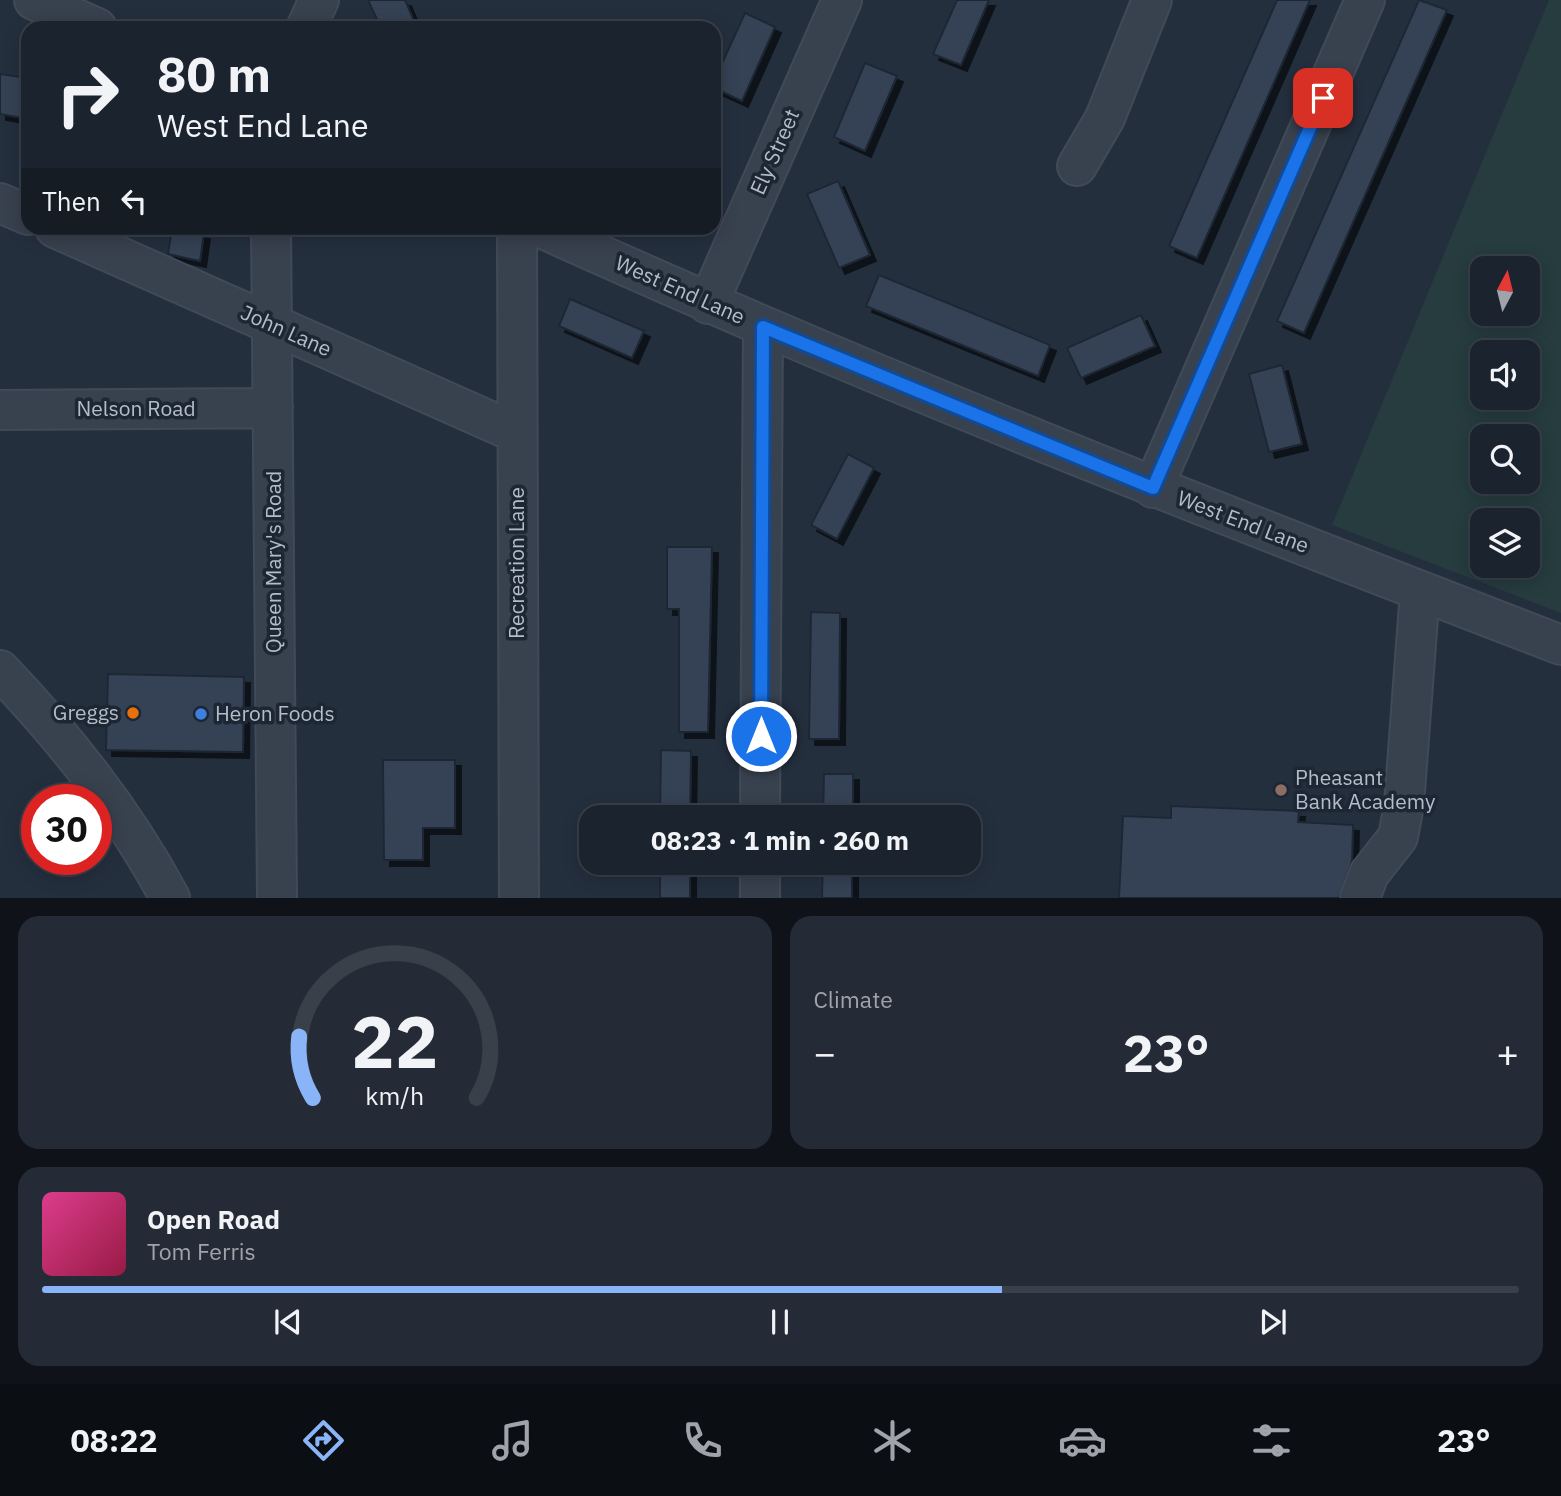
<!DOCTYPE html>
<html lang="en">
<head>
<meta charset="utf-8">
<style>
  body { margin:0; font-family:"IBM Plex Sans",sans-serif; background:#242b36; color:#f1f3f6; height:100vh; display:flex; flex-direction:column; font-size:26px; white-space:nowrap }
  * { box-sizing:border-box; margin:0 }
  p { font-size:23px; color:#a0a4aa }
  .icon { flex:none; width:38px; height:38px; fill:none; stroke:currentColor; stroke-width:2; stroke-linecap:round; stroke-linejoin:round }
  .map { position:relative; height:898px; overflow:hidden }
  .details { display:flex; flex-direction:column; gap:18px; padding:18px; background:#0f1319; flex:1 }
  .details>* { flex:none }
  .hud { position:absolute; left:21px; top:21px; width:700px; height:214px; border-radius:21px; box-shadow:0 4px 18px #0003,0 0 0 2px #39404a; background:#1b232e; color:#f1f3f6; overflow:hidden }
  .needle { width:46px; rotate:7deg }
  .controls { position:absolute; left:1470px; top:256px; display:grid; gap:14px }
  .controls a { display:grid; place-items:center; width:70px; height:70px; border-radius:14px; background:#1b232e; box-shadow:0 4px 18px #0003,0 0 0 2px #39404a; font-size:35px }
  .speed { position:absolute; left:21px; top:784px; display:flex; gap:14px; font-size:35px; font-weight:700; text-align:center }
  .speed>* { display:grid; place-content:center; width:91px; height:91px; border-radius:50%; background:#1b232e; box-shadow:0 4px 18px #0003,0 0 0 2px #39404a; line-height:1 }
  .speed .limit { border:10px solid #d22; background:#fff; color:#111 }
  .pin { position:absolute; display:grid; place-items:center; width:60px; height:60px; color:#fff; margin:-30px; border-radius:14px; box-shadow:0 4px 10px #0006 }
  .me { position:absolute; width:77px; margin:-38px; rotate:0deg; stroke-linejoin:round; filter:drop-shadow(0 0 5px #0008) }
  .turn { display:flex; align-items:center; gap:24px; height:147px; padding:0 21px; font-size:32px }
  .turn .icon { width:91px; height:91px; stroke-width:2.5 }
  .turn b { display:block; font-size:49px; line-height:60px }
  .then { display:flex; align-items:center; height:66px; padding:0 21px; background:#0003; gap:14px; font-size:26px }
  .big { font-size:52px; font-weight:700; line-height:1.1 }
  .details .card { flex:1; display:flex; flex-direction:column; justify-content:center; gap:10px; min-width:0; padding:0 24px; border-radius:21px; background:#242b36 }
  .details .dial { align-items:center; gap:0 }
  .dial svg { height:182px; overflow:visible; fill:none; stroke:#39404a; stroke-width:7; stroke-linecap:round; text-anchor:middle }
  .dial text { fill:#f1f3f6; stroke:none }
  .song { display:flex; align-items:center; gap:21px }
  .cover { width:84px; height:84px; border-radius:10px; background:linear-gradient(135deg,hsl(330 70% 55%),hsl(340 70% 35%)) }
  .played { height:7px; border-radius:4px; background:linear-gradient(90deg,#8ab4f8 65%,#39404a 65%) }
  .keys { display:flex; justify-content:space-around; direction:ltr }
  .heat { display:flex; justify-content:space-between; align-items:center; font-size:38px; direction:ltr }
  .details .tiles { flex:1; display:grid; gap:18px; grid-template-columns:1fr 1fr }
  .card:last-child { grid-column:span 2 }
  .trip { position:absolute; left:579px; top:805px; width:402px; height:70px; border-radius:21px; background:#1b232e; box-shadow:0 4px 18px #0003,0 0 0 2px #39404a; font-weight:700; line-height:70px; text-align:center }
  .dock { display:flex; height:112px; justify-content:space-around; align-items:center; background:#0b0e12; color:#a0a4aa }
  .dock .icon { width:49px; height:49px }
  .dock .on { color:#8ab4f8 }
  .dock b { font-size:32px; color:#f1f3f6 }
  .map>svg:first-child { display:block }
  .green { fill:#263c3f; fill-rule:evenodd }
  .building { fill:#364354; stroke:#1f2835; stroke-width:2; filter:url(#shadow) }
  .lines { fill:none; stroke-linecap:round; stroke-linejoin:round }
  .minor-casing { stroke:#414a57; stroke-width:42 }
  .minor { stroke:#38414e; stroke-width:38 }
  .route-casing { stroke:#114b97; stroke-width:18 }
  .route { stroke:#1a73e8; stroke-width:12 }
  .food-dot { fill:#e8710a; stroke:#1d2633; stroke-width:2.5 }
  .shop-dot { fill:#3f7fe0; stroke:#1d2633; stroke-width:2.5 }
  .education-dot { fill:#8d6e63; stroke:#1d2633; stroke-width:2.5 }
  .labels { text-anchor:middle; stroke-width:7; stroke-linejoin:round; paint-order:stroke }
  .street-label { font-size:21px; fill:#b4bcc9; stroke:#1d2633 }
  .poi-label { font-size:21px; fill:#b4bcc9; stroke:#1d2633; text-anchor:start }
</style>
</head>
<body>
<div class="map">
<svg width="1561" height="898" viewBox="0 0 1561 898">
  <defs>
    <filter id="shadow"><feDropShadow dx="6" dy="6" stdDeviation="0" flood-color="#0009"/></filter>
  </defs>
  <rect width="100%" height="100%" fill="#242f3e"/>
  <path class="green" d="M1549 0H1561V613L1332 525ZM1482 268H1528V313H1482ZM1482 352H1528V397H1482ZM1482 436H1528V481H1482ZM1482 520H1528V565H1482Z"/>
  <path class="building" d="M368 0H405L417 28H381Z
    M957 0H989L961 65 933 54Z
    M1277 0H1310L1197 258 1169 246Z
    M1419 0 1447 10 1304 333 1277 321Z
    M745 13 775 27 742 101 714 88V81Z
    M865 63 897 76 865 151 834 137Z
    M0 74 28 78V119L0 114Z
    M838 181 870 255 839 268 807 194Z
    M172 229 204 233 200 261 168 254Z
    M879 275 1050 345 1038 376 866 306Z
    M570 299 644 331 632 358 559 326Z
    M1141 315 1155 346 1081 378 1067 348Z
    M1282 365 1302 444 1269 452 1249 374Z
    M848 454 874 468 837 539 811 525Z
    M667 547H712L708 732H679V609H667Z
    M811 612 840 613 839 739H809Z
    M108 674 244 677 243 752 106 750Z
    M661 750 691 751 690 817H660Z
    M383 760H455V828H423V860H384Z
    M824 774H853V817H823Z
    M1171 806 1299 811 1298 822 1353 825 1352 861 1339 898H1119L1123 816 1171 818Z
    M660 863H690V898H660Z
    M823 863H852V898H822Z"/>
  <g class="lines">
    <defs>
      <path id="minor" d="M34 0 97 28
        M306 28 319 0
        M1077 166 1105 118 1152 0
        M0 203 28 215
        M55 228 517 433
        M271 228 277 898
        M517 228 519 898
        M541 228C876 380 1218 513 1561 645
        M708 304 842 0
        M0 410 273 408
        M1153 488 1365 0
        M0 670C66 739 125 813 170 898
        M760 817 763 327
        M760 898V863
        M1360 898 1369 874 1398 837 1404 805 1420 591"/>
    </defs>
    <use href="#minor" class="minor-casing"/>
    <use href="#minor" class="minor"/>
  </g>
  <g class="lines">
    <defs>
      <path id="route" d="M761 736 763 327 1153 488 1323 98"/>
    </defs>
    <use href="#route" class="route-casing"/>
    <use href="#route" class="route"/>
  </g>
  <circle class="food-dot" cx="133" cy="713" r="7"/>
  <circle class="shop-dot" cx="201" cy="714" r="7"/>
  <circle class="education-dot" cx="1281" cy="790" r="7"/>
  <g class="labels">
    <g class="street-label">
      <text transform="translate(775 152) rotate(-66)" y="7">Ely Street</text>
      <text transform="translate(680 290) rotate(24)" y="7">West End Lane</text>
      <text transform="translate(286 331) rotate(24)" y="7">John Lane</text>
      <text x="136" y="416">Nelson Road</text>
      <text transform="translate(1243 522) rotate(21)" y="7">West End Lane</text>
      <text transform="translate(274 562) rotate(-90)" y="7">Queen Mary's Road</text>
      <text transform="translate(517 563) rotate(-90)" y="7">Recreation Lane</text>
    </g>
    <g class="poi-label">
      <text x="119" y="720" text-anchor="end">Greggs</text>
      <text x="215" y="721">Heron Foods</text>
      <text x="1295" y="785">Pheasant<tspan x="1295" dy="24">Bank Academy</tspan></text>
    </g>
  </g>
</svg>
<div class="controls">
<a><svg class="needle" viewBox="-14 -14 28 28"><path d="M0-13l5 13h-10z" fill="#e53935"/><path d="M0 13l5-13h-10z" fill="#a0a4aa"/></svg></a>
<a><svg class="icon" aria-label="sound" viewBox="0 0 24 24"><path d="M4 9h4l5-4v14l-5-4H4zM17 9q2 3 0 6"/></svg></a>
<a><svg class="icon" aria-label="search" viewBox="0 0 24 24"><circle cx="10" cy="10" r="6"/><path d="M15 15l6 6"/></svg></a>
<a><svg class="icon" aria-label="layers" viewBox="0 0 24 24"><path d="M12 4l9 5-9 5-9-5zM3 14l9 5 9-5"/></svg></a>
</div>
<div class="speed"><div class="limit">30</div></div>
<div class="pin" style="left:1323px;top:98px;background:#d93025"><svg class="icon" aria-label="arrive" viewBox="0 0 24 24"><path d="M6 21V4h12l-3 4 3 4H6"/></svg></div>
<svg class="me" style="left:761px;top:736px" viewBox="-20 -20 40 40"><circle r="17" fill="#1a73e8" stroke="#fff" stroke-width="3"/><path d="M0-11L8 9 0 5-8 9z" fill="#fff"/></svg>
<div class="trip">08:23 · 1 min · 260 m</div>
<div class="hud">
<div class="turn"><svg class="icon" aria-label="right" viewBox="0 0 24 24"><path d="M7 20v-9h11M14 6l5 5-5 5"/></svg><div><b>80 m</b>West End Lane</div></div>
<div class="then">Then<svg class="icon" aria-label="left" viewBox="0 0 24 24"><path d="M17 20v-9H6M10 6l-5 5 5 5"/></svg></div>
</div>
</div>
<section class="details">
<div class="tiles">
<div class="card dial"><svg viewBox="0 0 100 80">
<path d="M14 69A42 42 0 1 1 86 69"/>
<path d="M14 69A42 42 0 0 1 8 42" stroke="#8ab4f8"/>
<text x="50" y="56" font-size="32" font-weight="700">22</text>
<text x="50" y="72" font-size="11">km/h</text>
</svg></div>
<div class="card"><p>Climate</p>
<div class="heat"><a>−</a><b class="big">23°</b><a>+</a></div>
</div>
<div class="card">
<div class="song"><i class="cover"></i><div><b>Open Road</b><p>Tom Ferris</p></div></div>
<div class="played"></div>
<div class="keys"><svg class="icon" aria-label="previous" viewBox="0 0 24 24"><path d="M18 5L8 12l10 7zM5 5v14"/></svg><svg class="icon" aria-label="pause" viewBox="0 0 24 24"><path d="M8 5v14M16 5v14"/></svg><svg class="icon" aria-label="next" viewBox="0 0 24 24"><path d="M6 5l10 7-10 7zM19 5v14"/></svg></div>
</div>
</div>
</section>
<nav class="dock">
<b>08:22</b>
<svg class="icon on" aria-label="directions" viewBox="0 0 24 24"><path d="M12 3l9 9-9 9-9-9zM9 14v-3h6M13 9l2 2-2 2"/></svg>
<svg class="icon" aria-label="music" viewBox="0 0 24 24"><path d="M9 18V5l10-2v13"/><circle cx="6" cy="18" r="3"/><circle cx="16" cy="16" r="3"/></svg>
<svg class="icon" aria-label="phone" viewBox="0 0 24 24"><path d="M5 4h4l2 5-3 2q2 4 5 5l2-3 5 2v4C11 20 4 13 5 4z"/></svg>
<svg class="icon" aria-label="climate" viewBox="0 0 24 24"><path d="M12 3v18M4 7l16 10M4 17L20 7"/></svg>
<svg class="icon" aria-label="car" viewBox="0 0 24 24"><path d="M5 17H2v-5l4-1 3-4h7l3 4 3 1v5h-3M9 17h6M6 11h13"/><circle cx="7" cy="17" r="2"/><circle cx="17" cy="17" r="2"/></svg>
<svg class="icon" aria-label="filters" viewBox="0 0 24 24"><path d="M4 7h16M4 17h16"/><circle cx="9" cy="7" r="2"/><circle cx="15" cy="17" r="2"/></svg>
<b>23°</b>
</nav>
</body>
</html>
